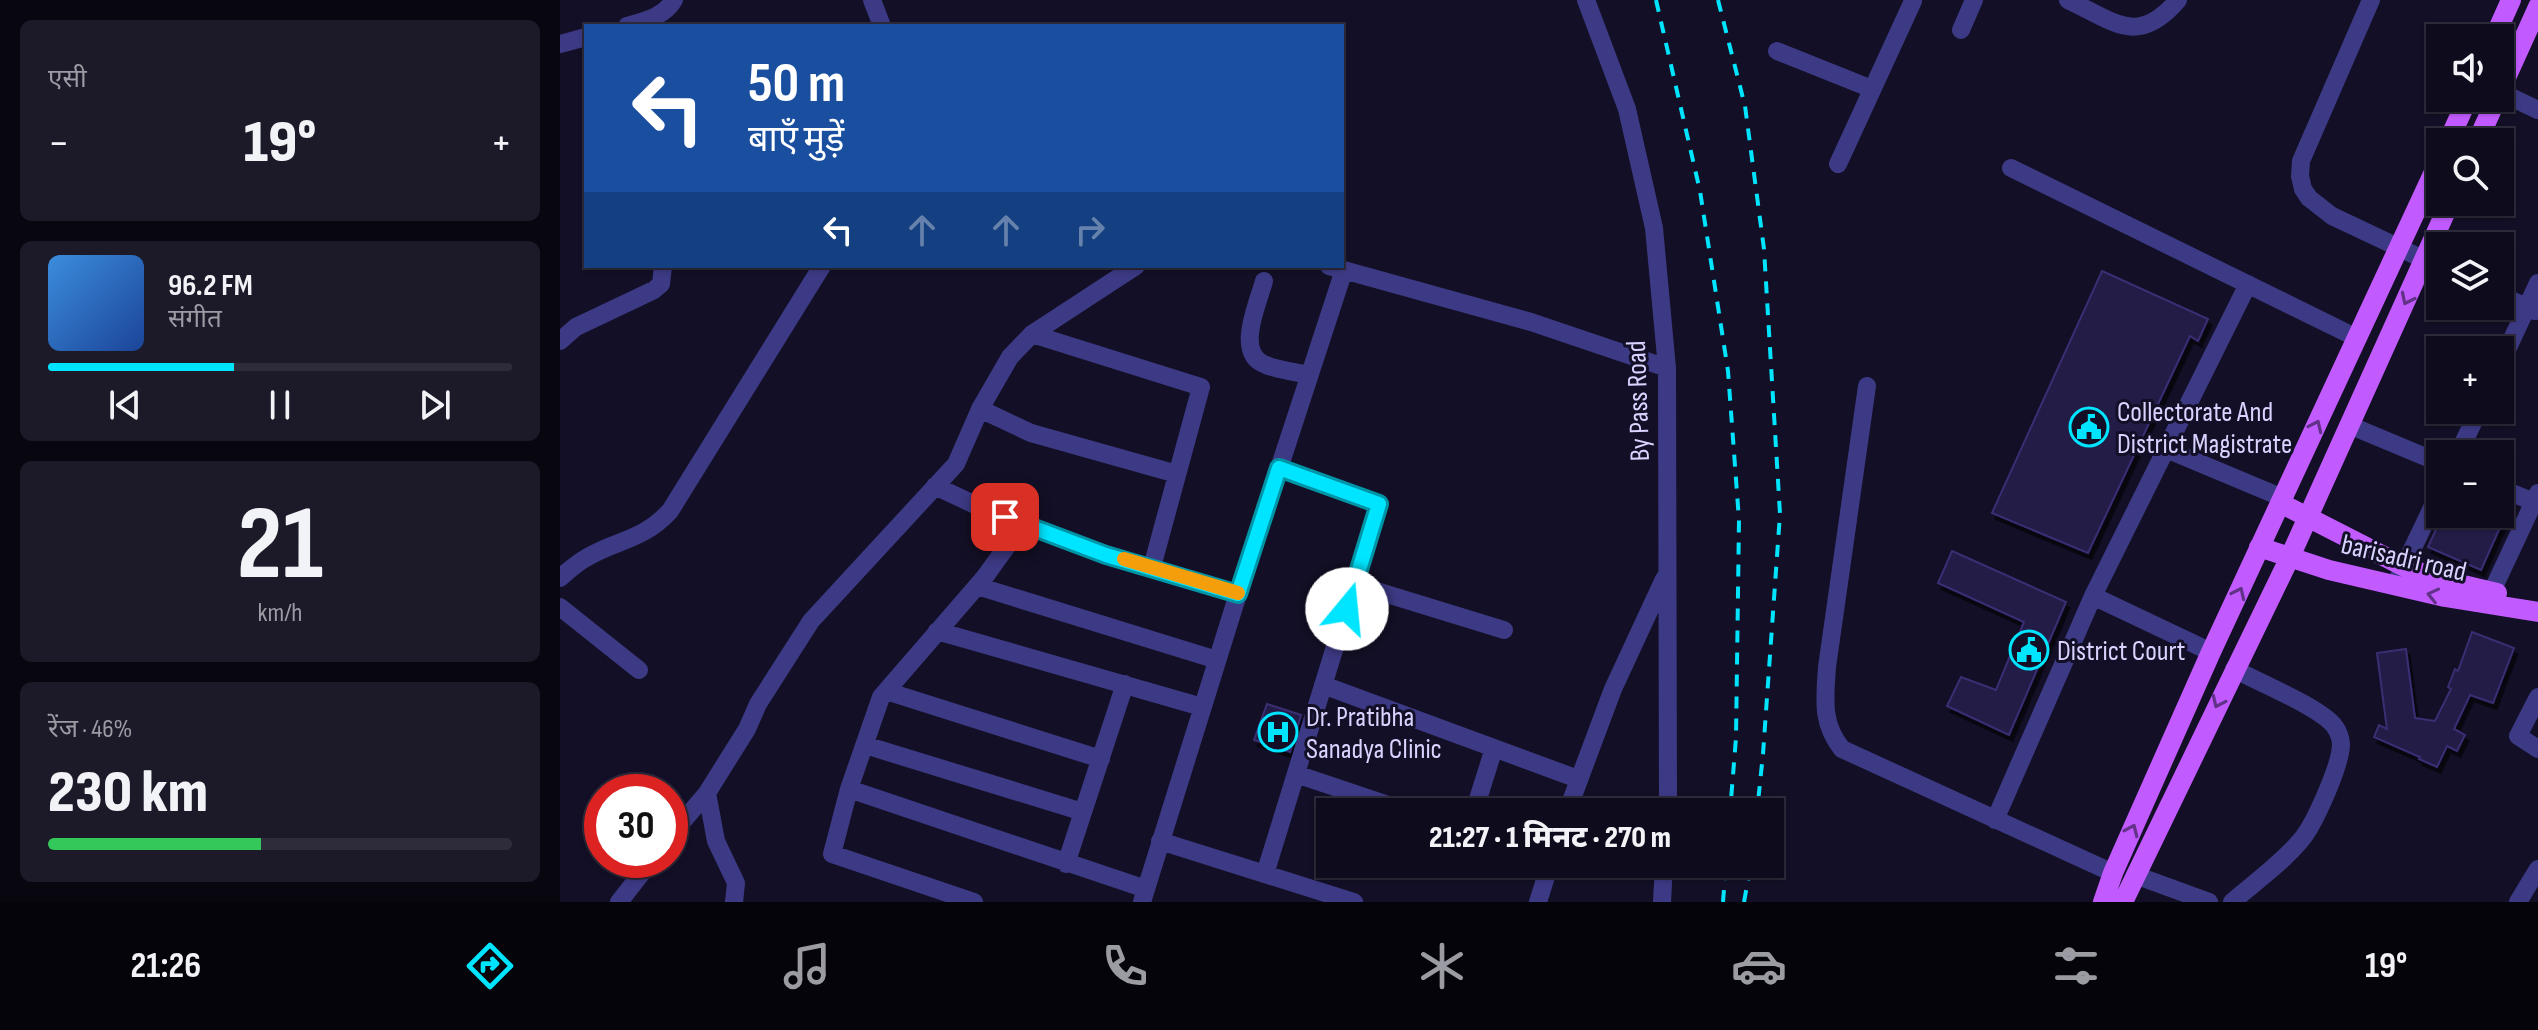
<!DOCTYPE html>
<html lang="hi">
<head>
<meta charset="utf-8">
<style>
  body { margin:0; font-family:"Sofia Sans Condensed","Noto Sans Devanagari",sans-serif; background:#1c1929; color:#f1f3f6; height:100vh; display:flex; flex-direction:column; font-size:30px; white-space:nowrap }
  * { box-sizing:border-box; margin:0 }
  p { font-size:26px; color:#9b9ba3 }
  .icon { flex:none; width:44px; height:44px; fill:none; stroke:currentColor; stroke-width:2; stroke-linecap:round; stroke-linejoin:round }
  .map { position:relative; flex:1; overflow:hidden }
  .sheet { display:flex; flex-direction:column; gap:20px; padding:20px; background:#08060f; width:560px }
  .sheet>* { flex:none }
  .top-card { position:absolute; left:24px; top:24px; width:760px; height:244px; border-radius:0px; box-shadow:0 2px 6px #0004,0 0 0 2px #2e2b3b; background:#1a4fa0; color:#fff; overflow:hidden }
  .buttons { position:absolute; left:1866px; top:24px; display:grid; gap:16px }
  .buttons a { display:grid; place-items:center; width:88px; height:88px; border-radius:0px; background:#0e0b1c; box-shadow:0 2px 6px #0004,0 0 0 2px #2e2b3b; font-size:40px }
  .speed { position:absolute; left:24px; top:774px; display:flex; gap:16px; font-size:40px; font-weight:700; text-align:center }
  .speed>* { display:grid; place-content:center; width:104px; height:104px; border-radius:50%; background:#0e0b1c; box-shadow:0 2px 6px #0004,0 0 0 2px #2e2b3b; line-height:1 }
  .speed .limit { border:12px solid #d22; background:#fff; color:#111 }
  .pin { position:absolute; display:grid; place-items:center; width:68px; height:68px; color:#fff; margin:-34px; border-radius:16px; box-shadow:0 4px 12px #0006 }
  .me { position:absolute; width:88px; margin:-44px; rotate:17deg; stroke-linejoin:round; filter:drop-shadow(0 0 6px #0008) }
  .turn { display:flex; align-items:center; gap:28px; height:168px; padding:0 32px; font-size:36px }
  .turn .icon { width:104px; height:104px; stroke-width:2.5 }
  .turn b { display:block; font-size:56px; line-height:68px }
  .lanes { display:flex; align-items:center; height:76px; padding:0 32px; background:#0003; justify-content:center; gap:40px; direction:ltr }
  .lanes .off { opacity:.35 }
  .big { font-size:60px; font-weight:800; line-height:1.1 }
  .sheet .card { flex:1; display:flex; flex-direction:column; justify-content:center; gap:12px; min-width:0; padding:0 28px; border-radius:12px; background:#1c1929 }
  .sheet .dial { align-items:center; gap:0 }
  .dial b { font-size:104px; line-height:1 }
  .song { display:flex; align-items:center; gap:24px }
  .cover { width:96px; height:96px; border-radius:12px; background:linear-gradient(135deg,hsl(210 70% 55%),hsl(220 70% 35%)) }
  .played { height:8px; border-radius:4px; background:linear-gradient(90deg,#00e5ff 40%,#2e2b3b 40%) }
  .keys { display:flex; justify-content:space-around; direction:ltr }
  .heat { display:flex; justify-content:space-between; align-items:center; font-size:44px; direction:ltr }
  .charge { height:12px; border-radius:6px; background:linear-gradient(90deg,#34c759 46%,#2e2b3b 0) }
  .trip { position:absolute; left:756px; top:798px; width:468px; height:80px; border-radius:0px; background:#0e0b1c; box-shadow:0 2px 6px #0004,0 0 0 2px #2e2b3b; font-weight:800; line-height:80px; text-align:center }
  .dock { display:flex; height:128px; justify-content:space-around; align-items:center; background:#06040b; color:#9b9ba3 }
  .dock .icon { width:56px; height:56px }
  .dock .active { color:#00e5ff }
  .dock b { font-size:36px; color:#f1f3f6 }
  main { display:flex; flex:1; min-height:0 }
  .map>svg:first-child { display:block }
  .building { fill:#241b47; stroke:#3b2d73; stroke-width:2; filter:url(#shadow) }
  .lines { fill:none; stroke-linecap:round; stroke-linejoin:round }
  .minor { stroke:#3d3a85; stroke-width:18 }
  .major { stroke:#c25bff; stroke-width:20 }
  .rail { stroke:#00e5ff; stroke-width:4; stroke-dasharray:12 10; stroke-linecap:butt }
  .oneway { stroke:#623188 }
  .route-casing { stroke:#0095a6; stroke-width:20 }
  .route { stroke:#00e5ff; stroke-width:14 }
  .slow { stroke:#f59e0b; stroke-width:14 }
  .labels { text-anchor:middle; stroke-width:6; stroke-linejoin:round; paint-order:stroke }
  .street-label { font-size:28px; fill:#d9d4ff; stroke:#130f26 }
  .poi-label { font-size:28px; fill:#d9d4ff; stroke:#130f26; text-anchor:start }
</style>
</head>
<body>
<main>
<section class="sheet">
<div class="card"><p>एसी</p>
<div class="heat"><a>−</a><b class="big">19°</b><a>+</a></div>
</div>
<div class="card">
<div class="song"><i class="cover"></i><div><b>96.2 FM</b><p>संगीत</p></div></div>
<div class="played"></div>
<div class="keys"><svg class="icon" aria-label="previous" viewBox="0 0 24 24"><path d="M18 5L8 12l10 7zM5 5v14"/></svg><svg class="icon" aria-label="pause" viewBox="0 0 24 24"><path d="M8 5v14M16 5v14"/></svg><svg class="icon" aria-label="next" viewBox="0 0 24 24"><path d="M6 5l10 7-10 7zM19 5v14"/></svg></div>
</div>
<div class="card dial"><b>21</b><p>km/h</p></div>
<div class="card"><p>रेंज · 46%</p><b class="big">230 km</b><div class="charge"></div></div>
</section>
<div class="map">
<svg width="1978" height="902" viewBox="0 0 1978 902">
  <defs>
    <filter id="shadow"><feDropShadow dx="3.5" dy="6" stdDeviation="0" flood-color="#0009"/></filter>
  </defs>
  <rect width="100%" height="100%" fill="#130f26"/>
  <path class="building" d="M1542 271 1648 319 1638 341 1630 336 1528 553 1432 513Z
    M1883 514H1946L1921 570 1868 547Z
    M1392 551 1506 602 1449 735 1387 706 1401 677 1436 690 1464 622 1378 583Z
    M1912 632 1954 648 1933 703 1910 695 1894 729 1905 735 1897 751 1887 746 1877 767 1859 759 1860 757 1814 737 1819 725 1827 729 1817 653 1846 649 1855 718 1875 721 1891 689 1888 687 1895 669 1898 671Z
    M707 704 741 715 730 752 694 740Z"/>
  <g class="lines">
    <path class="minor" d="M312 0 322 26
      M1026 0 1067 109 1094 228 1107 368 1108 812
      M1508 0C1555 22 1578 47 1618 0
      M1811 0 1741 161 1740 176 1743 189 1749 198 1772 216 1880 267
      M67 26C84 21 104 17 114 0
      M1401 30 1414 0
      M0 44 26 37
      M1217 51 1312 89
      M1940 92 1978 110
      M1278 164 1353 1
      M1451 168 1797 338
      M769 266 971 322 1107 368
      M704 281C698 304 674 354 706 365 719 370 735 372 749 375
      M1940 295 1975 311
      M472 334 641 387 592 567
      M0 341 16 327 94 290 101 284 103 266
      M1940 365 1978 283
      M1307 386 1267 667C1265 699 1261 723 1282 749L1553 873
      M420 409 471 433 617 474
      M1789 425 1880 463
      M1606 449 1723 498
      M1898 454 1919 410
      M375 486 428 511 546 555 678 594
      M1940 488 1974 502
      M0 578C8 571 17 563 26 558 58 539 82 541 110 511L262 266
      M1838 579 1880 491
      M794 584 944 630
      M417 586 657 660
      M1533 596 1688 284
      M1927 602 1978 493
      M0 607 79 670
      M377 631 642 707
      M763 685 1018 779
      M326 691 541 759
      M1978 697 1958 736 1978 749
      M305 745 523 812
      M736 774 849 812
      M289 789 586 889
      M147 793 156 841 176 883 174 902
      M914 812 934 748
      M1007 812 1053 689 1104 579
      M1435 820 1533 596 1651 652
      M110 836 147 793 187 729 198 704 251 621 396 464 420 409 450 357 472 334 576 266
      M600 841 794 902
      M506 864 565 684
      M705 874 819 504 719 468
      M1575 875 1649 902
      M59 902 92 860
      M414 902 272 854 289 789 321 697 424 578 463 524
      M582 902 678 594 784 270
      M978 902 990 864
      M1102 902 1104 864
      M1672 902C1695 882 1721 864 1741 840 1754 825 1781 765 1781 744 1781 739 1778 731 1775 727 1762 708 1696 681 1674 669
      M1958 902 1978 869"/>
    <path class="major" d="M1934 38 1951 0
      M1940 91 1978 7
      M1888 142 1908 98
      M1917 142 1937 98
      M1720 503 1845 567 1878 579 1937 593
      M1699 547 1769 570 1885 597 1978 612
      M1543 902 1553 873 1651 652 1880 159
      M1563 902 1730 557 1890 202"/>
    <path class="rail" d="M1096 0 1140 191 1168 371 1179 520 1176 738 1170 812
      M1158 0 1185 106 1204 249 1220 514 1203 754 1197 812
      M1163 902 1166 864
      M1184 902 1191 864"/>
  </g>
  <defs><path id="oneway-chevron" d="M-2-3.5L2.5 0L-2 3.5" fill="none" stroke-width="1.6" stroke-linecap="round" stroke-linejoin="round" transform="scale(2)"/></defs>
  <g class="oneway">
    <use href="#oneway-chevron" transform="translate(1847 299) rotate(116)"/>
    <use href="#oneway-chevron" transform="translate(1756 426) rotate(-65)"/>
    <use href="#oneway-chevron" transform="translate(1679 593) rotate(-65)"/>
    <use href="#oneway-chevron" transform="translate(1873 595) rotate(-167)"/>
    <use href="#oneway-chevron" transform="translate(1658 702) rotate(115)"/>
    <use href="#oneway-chevron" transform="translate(1572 830) rotate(-66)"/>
  </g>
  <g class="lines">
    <defs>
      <path id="route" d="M445 517 546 555 678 594 719 468 819 504 787 609"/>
    </defs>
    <use href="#route" class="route-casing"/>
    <use href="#route" class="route"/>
    <path class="slow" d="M564 559 678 593"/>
  </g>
  <defs>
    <symbol id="civic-ring" viewBox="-11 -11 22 22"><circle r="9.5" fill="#130f26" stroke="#00e5ff" stroke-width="1.5"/><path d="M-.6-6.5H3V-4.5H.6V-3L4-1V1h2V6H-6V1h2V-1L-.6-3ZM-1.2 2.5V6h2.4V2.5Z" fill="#00e5ff"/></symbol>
    <symbol id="hospital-ring" viewBox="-11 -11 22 22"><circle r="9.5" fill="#130f26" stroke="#00e5ff" stroke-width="1.5"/><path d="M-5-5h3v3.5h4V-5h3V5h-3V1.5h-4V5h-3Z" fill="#00e5ff"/></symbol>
  </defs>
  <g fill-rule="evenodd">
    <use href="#civic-ring" x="1507" y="405" width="44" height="44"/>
    <use href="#civic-ring" x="1447" y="628" width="44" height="44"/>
    <use href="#hospital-ring" x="696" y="710" width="44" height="44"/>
  </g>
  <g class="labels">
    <g class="street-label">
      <text transform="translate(1077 401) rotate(-92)" y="10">By Pass Road</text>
      <text transform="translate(1844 557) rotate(13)" y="10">barisadri road</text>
    </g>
    <g class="poi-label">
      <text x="1557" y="421">Collectorate And<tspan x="1557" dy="32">District Magistrate</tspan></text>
      <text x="1497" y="660">District Court</text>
      <text x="746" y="726">Dr. Pratibha<tspan x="746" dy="32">Sanadya Clinic</tspan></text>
    </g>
  </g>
</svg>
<div class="buttons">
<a><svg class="icon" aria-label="sound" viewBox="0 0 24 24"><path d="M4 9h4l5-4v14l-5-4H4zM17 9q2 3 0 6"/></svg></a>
<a><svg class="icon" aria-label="search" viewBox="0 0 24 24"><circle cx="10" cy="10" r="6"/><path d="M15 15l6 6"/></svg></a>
<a><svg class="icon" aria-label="layers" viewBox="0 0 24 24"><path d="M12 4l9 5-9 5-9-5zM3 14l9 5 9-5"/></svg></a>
<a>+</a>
<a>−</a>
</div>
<div class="speed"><div class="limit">30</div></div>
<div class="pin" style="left:445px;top:517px;background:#d93025"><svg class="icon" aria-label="arrive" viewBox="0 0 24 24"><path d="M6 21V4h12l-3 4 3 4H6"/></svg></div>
<svg class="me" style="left:787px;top:609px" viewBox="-20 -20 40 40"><circle r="19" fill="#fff"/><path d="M0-13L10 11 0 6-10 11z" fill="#00e5ff"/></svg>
<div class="trip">21:27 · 1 मिनट · 270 m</div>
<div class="top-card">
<div class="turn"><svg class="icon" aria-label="left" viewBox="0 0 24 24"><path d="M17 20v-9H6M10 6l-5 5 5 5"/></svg><div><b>50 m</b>बाएँ मुड़ें</div></div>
<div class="lanes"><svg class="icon" aria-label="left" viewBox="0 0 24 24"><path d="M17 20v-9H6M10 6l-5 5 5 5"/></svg><svg class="icon off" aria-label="ahead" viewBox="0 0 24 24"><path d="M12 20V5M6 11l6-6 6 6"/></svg><svg class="icon off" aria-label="ahead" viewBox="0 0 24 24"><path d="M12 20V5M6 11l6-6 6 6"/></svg><svg class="icon off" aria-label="right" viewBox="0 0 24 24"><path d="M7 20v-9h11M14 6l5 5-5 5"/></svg></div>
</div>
</div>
</main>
<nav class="dock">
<b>21:26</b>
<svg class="icon active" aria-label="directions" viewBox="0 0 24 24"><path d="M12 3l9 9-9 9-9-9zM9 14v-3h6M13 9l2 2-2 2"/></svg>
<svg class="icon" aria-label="music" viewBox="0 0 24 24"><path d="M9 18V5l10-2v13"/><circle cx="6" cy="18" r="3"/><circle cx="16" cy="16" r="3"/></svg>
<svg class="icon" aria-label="phone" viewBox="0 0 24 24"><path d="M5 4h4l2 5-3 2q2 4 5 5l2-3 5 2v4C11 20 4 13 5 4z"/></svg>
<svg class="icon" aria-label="climate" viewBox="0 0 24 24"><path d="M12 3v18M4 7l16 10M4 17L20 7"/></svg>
<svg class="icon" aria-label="car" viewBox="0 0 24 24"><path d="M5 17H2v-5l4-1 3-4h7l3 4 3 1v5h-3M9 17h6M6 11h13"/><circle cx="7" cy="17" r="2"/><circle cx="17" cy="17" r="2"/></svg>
<svg class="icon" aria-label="filters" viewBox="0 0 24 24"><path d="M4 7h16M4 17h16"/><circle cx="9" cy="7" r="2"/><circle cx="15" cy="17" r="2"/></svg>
<b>19°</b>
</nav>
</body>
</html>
